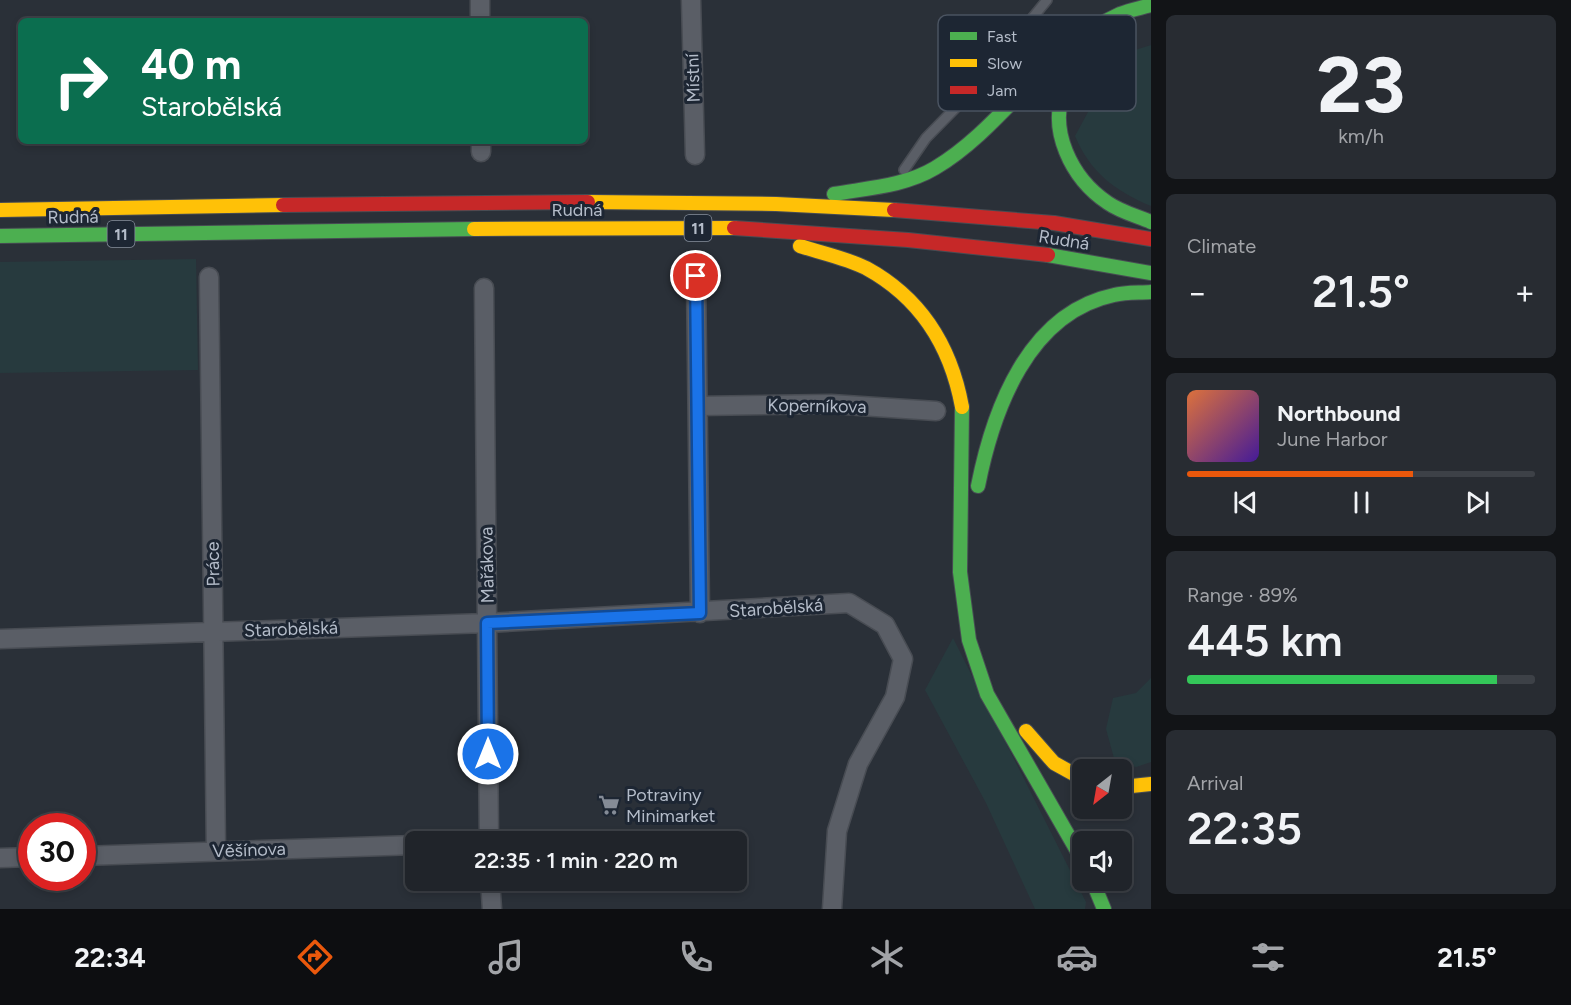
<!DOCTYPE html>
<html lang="en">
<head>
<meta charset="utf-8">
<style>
  body { margin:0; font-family:Figtree,sans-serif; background:#282c32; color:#f1f3f6; height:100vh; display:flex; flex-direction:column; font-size:22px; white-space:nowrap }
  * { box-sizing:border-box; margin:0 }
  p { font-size:20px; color:#a2a4a8 }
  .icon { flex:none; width:33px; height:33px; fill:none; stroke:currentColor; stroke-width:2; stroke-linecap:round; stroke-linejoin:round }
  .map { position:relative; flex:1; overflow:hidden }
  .drawer { display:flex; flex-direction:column; gap:15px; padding:15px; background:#121417; width:420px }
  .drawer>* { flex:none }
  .guide { position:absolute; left:18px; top:18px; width:570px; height:126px; border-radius:9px; box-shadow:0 3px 9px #0003,0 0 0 2px #3d4147; background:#0b6e4f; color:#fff; overflow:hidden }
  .needle { width:39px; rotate:211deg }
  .fabs { position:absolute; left:1072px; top:759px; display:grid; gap:12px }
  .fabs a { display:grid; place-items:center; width:60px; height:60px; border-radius:9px; background:#20242a; box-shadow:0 3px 9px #0003,0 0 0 2px #3d4147; font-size:30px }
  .speed { position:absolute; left:18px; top:813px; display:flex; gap:12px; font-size:30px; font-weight:700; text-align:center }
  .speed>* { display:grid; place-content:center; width:78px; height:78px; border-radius:50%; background:#20242a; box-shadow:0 3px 9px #0003,0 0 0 2px #3d4147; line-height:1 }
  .speed .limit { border:9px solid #d22; background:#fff; color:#111 }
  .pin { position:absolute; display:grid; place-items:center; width:51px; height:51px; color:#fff; margin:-26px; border:3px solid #fff; border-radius:50%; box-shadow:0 2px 6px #0007 }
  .me { position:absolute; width:66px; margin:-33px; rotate:0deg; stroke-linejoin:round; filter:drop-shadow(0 0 4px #0008) }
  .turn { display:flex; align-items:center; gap:21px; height:126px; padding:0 24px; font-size:27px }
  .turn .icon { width:78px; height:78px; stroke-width:2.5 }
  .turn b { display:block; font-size:42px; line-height:51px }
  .big { font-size:45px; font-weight:600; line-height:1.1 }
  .drawer .tile { flex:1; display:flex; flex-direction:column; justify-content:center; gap:9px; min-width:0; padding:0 21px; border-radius:9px; background:#282c32 }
  .drawer .dial { align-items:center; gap:0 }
  .dial b { font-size:78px; line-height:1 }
  .song { display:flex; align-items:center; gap:18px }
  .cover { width:72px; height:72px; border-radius:9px; background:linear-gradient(135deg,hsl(20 70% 55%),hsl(260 70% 35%)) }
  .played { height:6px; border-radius:3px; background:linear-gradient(90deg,#ea580c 65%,#3d4147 65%) }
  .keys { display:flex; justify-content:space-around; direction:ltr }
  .heat { display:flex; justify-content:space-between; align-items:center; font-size:33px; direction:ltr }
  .charge { height:9px; border-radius:4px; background:linear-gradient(90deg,#34c759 89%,#3d4147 0) }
  .trip { position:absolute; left:405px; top:831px; width:342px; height:60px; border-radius:9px; background:#20242a; box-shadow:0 3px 9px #0003,0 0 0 2px #3d4147; font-weight:600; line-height:60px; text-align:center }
  .dock { display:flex; height:96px; justify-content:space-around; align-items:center; background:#0d0e11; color:#a2a4a8 }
  .dock .icon { width:42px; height:42px }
  .dock .on { color:#ea580c }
  .dock b { font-size:27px; color:#f1f3f6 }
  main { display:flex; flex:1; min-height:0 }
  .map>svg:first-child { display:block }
  .green { fill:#273a3e }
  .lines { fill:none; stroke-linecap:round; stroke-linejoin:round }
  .lane-casing { stroke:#484c53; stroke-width:12 }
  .street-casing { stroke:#484c53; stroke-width:21 }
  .fast-casing { stroke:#474c53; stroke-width:16 }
  .slow-casing { stroke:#474c53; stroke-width:16 }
  .jam-casing { stroke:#474c53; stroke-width:16 }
  .lane { stroke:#5a5e66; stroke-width:9 }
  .street { stroke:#5a5e66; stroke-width:18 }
  .fast { stroke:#4caf50; stroke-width:14 }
  .slow { stroke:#ffc107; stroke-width:14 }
  .jam { stroke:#c62828; stroke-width:14 }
  .route-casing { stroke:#114b97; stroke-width:15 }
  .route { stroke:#1a73e8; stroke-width:10 }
  .labels { text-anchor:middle; stroke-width:6; stroke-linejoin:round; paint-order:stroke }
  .shield { fill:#1d2633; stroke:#878f9c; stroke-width:1.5 }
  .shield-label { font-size:16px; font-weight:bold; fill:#b4bcc9 }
  .street-label { font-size:18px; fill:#b4bcc9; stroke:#1d2633 }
  .poi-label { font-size:18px; fill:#b4bcc9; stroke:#1d2633; text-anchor:start }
  .key { fill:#1d2633; stroke:#4a5360; stroke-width:1.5 }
  .key-label { font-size:16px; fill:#b4bcc9 }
</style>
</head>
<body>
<main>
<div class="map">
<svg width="1151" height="909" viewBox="0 0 1151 909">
  <rect width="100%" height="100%" fill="#2a3038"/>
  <path class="green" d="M1151 45V206C1115 191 1090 172 1075 136L1119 55Z
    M196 259 198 370 0 373V262Z
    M953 638 1086 902 1085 909H1035L986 803 925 690Z
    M1151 678V762L1136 767 1115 762 1106 729 1113 698 1136 693Z"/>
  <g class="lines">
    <defs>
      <path id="lane" d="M904 170 926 138 977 86 1047 0"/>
      <path id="street" d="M480 0V21
        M691 0 695 155
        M481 141V152
        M696 276 700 613
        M209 277 216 851
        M484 288 489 842
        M698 406 831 404 936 411
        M0 639 487 623 849 603 885 625 903 659 895 697 858 764 837 831 832 909
        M610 842 658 841
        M82 856 416 845
        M0 858 32 857
        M490 880 492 909"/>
      <path id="fast" d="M1094 50C1083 61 1072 72 1066 86 1046 129 1072 179 1108 203 1121 212 1137 216 1151 222
        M834 194C868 188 905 186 935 168 1004 127 1046 47 1120 14 1130 10 1141 8 1151 5
        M0 236 474 229
        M1048 255 1151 273
        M962 407 960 572 969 640 987 694 1083 861
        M978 486C993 410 1028 313 1114 295 1126 292 1139 293 1151 292
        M1092 880 1104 909"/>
      <path id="slow" d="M588 202 776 204 894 210
        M0 210 283 205
        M474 229 734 228
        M800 246C821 253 846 258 866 268 921 298 951 347 962 407
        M1026 731 1054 763 1083 779
        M1122 787 1151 784"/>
      <path id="jam" d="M283 205 588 202
        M894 210 1054 223 1151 239
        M734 228 908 240 1048 255"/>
    </defs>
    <use href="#lane" class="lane-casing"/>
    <use href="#street" class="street-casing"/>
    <use href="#fast" class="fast-casing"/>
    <use href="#slow" class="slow-casing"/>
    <use href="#jam" class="jam-casing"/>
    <use href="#lane" class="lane"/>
    <use href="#street" class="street"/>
    <use href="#fast" class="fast"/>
    <use href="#slow" class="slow"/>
    <use href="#jam" class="jam"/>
  </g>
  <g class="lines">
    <defs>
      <path id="route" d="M488 754 487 623 700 613 696 276"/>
    </defs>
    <use href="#route" class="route-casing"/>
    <use href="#route" class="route"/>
  </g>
  <defs>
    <symbol id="supermarket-bare" viewBox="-9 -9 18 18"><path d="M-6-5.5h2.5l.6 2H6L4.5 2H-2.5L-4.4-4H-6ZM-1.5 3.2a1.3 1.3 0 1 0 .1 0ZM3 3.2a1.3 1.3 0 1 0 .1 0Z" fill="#848b96" stroke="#1d2633" stroke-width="2.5" paint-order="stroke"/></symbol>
  </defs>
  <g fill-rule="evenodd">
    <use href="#supermarket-bare" x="594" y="790" width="30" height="30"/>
  </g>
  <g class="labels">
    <g class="shield">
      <rect x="684.5" y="215" width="27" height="26" rx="4.5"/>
      <rect x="107.5" y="221" width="27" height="26" rx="4.5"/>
    </g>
    <g class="shield-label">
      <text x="698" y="234">11</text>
      <text x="121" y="240">11</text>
    </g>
    <g class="street-label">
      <text transform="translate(693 78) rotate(-92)" y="6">Místní</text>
      <text x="577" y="216">Rudná</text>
      <text transform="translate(73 217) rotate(-1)" y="6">Rudná</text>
      <text transform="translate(1064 240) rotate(9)" y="6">Rudná</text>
      <text transform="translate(817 406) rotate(1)" y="6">Koperníkova</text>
      <text transform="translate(213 564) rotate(-91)" y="6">Práce</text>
      <text transform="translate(487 565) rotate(-91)" y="6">Mařákova</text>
      <text transform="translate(776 608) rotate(-4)" y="6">Starobělská</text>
      <text transform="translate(291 629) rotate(-2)" y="6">Starobělská</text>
      <text transform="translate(249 850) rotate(-2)" y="6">Věšínova</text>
    </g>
    <g class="poi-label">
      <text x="626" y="801">Potraviny<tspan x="626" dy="21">Minimarket</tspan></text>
    </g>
  </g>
  <rect x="938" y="15" width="198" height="96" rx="9" class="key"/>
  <rect x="950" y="32" width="27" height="8" fill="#4caf50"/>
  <rect x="950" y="59" width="27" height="8" fill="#ffc107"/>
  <rect x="950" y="86" width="27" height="8" fill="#c62828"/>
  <g class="key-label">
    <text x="987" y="42">Fast</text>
    <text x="987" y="69">Slow</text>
    <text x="987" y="96">Jam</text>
  </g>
</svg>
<div class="fabs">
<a><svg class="needle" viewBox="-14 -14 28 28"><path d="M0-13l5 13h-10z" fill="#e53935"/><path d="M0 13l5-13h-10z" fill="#a2a4a8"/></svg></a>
<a><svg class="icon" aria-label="sound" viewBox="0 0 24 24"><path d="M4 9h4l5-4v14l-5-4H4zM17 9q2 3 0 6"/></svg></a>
</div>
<div class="speed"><div class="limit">30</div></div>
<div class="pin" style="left:696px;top:276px;background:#d93025"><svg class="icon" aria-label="arrive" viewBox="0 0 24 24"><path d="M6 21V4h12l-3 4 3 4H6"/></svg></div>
<svg class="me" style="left:488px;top:754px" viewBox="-20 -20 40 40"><circle r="17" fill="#1a73e8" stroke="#fff" stroke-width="3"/><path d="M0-11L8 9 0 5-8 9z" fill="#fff"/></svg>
<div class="trip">22:35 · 1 min · 220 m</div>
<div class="guide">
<div class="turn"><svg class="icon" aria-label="right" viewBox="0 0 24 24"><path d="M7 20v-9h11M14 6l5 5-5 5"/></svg><div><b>40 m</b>Starobělská</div></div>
</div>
</div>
<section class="drawer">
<div class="tile dial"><b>23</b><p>km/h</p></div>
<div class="tile"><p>Climate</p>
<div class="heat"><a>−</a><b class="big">21.5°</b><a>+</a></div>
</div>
<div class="tile">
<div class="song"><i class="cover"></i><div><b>Northbound</b><p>June Harbor</p></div></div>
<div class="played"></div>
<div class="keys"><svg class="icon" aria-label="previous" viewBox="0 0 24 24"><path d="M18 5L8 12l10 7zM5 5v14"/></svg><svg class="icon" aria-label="pause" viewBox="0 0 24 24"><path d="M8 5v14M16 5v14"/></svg><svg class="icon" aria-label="next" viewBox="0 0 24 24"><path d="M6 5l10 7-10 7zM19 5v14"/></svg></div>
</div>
<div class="tile"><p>Range · 89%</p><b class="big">445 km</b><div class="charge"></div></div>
<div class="tile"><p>Arrival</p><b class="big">22:35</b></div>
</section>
</main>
<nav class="dock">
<b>22:34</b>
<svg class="icon on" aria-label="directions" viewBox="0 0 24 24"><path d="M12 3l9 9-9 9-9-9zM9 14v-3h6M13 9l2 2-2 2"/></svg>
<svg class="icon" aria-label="music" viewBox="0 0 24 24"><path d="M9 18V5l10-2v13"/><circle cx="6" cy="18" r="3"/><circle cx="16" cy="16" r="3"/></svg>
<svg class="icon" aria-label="phone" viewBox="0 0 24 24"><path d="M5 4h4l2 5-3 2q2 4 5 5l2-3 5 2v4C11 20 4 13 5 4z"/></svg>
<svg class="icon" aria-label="climate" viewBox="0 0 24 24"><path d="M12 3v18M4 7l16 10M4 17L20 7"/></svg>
<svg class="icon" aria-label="car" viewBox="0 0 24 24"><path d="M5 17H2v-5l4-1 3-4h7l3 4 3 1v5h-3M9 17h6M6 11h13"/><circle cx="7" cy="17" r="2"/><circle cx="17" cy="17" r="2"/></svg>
<svg class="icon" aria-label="filters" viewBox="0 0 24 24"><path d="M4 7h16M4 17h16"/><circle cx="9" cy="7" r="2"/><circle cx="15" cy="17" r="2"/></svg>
<b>21.5°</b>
</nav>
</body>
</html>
